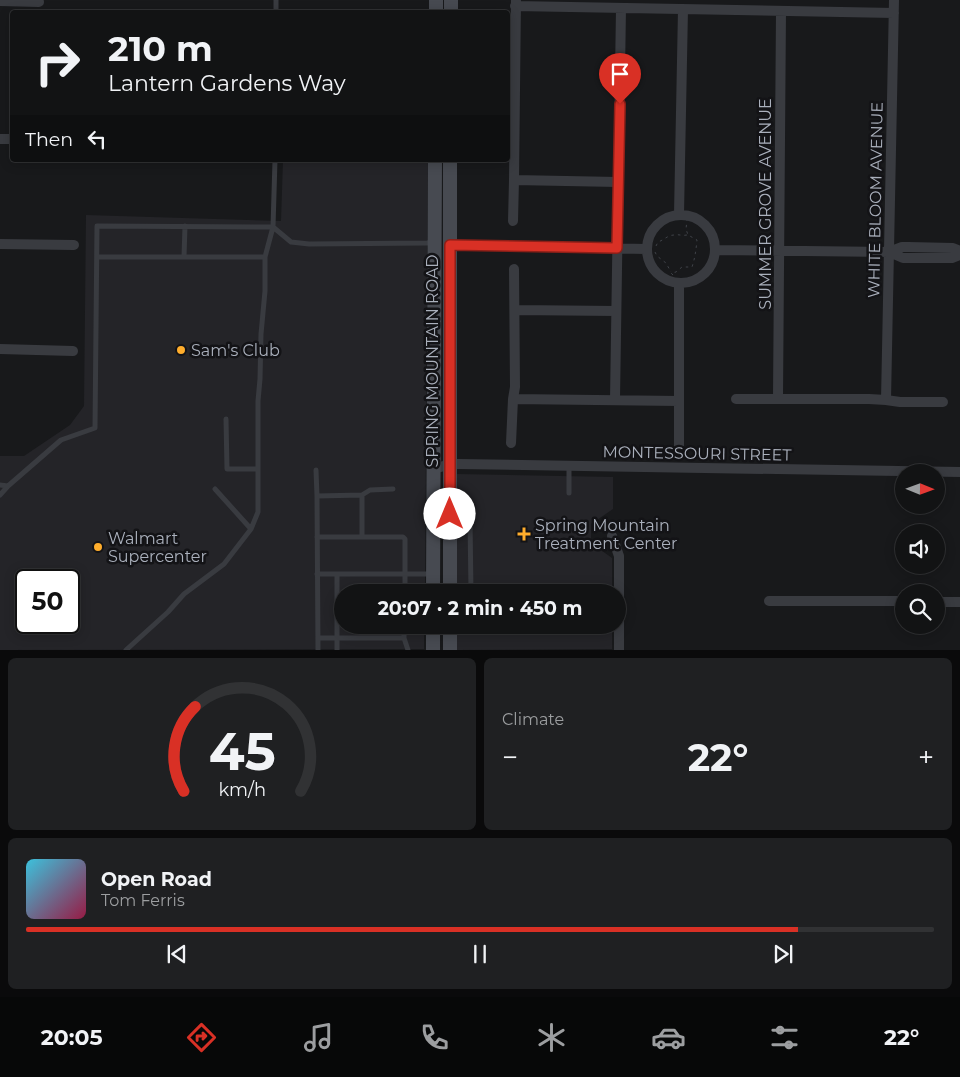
<!DOCTYPE html>
<html lang="en">
<head>
<meta charset="utf-8">
<style>
  body { margin:0; font-family:Montserrat,sans-serif; background:#1f2022; color:#f1f3f6; height:100vh; display:flex; flex-direction:column; font-size:19px; white-space:nowrap }
  * { box-sizing:border-box; margin:0 }
  p { font-size:16px; color:#9c9ea0 }
  .icon { flex:none; width:28px; height:28px; fill:none; stroke:currentColor; stroke-width:2; stroke-linecap:round; stroke-linejoin:round }
  .map { position:relative; height:650px; overflow:hidden }
  .sheet { display:flex; flex-direction:column; gap:8px; padding:8px; background:#0a0a0b; flex:1 }
  .sheet>* { flex:none }
  .banner { position:absolute; left:10px; top:10px; width:500px; height:152px; border-radius:5px; box-shadow:0 2px 12px #0003,0 0 0 1px #313234; background:#121314; color:#f1f3f6; overflow:hidden }
  .needle { width:32px; rotate:91deg }
  .controls { position:absolute; left:895px; top:464px; display:grid; gap:10px }
  .controls a { display:grid; place-items:center; width:50px; height:50px; border-radius:50%; background:#121314; box-shadow:0 2px 12px #0003,0 0 0 1px #313234; font-size:25px }
  .speed { position:absolute; left:15px; top:569px; display:flex; gap:10px; font-size:25px; font-weight:700; text-align:center }
  .speed>* { display:grid; place-content:center; width:65px; height:65px; border-radius:50%; background:#121314; box-shadow:0 2px 12px #0003,0 0 0 1px #313234; line-height:1 }
  .speed .limit { border:2px solid #111; border-radius:8px; background:#fff; color:#111 }
  .pin { position:absolute; display:grid; place-items:center; width:42px; height:42px; color:#fff; margin:-51px -21px; border-radius:50% 50% 50% 0; rotate:-45deg; box-shadow:0 0 5px #0007 }
  .pin .icon { rotate:45deg }
  .me { position:absolute; width:55px; margin:-28px; rotate:0deg; stroke-linejoin:round; filter:drop-shadow(0 0 4px #0008) }
  .turn { display:flex; align-items:center; gap:18px; height:105px; padding:0 15px; font-size:22px }
  .turn .icon { width:65px; height:65px; stroke-width:2.5 }
  .turn b { display:block; font-size:35px; line-height:42px }
  .then { display:flex; align-items:center; height:48px; padding:0 15px; background:#0003; gap:10px; font-size:19px }
  .big { font-size:38px; font-weight:700; line-height:1.1 }
  .sheet .tile { flex:1; display:flex; flex-direction:column; justify-content:center; gap:8px; min-width:0; padding:0 18px; border-radius:8px; background:#1f2022 }
  .sheet .dial { align-items:center; gap:0 }
  .dial svg { height:130px; overflow:visible; fill:none; stroke:#313234; stroke-width:7; stroke-linecap:round; text-anchor:middle }
  .dial text { fill:#f1f3f6; stroke:none }
  .song { display:flex; align-items:center; gap:15px }
  .cover { width:60px; height:60px; border-radius:8px; background:linear-gradient(135deg,hsl(190 70% 55%),hsl(340 70% 35%)) }
  .played { height:5px; border-radius:2px; background:linear-gradient(90deg,#d93025 85%,#313234 85%) }
  .keys { display:flex; justify-content:space-around; direction:ltr }
  .heat { display:flex; justify-content:space-between; align-items:center; font-size:28px; direction:ltr }
  .sheet .tiles { flex:1; display:grid; gap:8px; grid-template-columns:1fr 1fr }
  .tile:last-child { grid-column:span 2 }
  .trip { position:absolute; left:334px; top:584px; width:292px; height:50px; border-radius:25px; background:#121314; box-shadow:0 2px 12px #0003,0 0 0 1px #313234; font-weight:700; line-height:50px; text-align:center }
  .dock { display:flex; height:80px; justify-content:space-around; align-items:center; background:#070808; color:#9c9ea0 }
  .dock .icon { width:35px; height:35px }
  .dock .selected { color:#d93025 }
  .dock b { font-size:22px; color:#f1f3f6 }
  .map>svg:first-child { display:block }
  .built { fill:#242428; fill-rule:evenodd }
  .lines { fill:none; stroke-linecap:round; stroke-linejoin:round }
  .path { stroke:#3f4248; stroke-width:1; stroke-dasharray:2.5 4; stroke-linecap:butt }
  .service { stroke:#393b40; stroke-width:5 }
  .minor { stroke:#393b40; stroke-width:10 }
  .secondary { stroke:#474a51; stroke-width:14 }
  .route-casing { stroke:#8d1f18; stroke-width:12 }
  .route { stroke:#d93025; stroke-width:9 }
  .poi-dot { fill:#ffad2c; stroke:#131316; stroke-width:2 }
  .labels { text-anchor:middle; stroke-width:5; stroke-linejoin:round; paint-order:stroke }
  .street-label { font-size:16px; fill:#aab0bc; stroke:#131316 }
  .poi-label { font-size:16px; fill:#aab0bc; stroke:#131316; text-anchor:start }
</style>
</head>
<body>
<div class="map">
<svg width="960" height="650" viewBox="0 0 960 650">
  <rect width="100%" height="100%" fill="#18191b"/>
  <path class="built" d="M283 160H428L425 592H342V625H424V649L0 650V456H24L70 425 84 406 86 215 281 221ZM26 580H69V622H26Z
    M456 474 613 477V509L591 524V543L612 558V592H456Z
    M455 625H612V649L455 650Z"/>
  <g class="lines">
    <path class="path" d="M656 246 658 242C664 240 668 235 674 235 678 234 682 236 687 235
      M655 252 657 256 666 263 671 272
      M673 275 671 273 676 272 682 267H692C695 258 696 250 697 240L688 235 686 229 687 220"/>
    <path class="service" d="M276 12V0
      M97 257H265
      M184 257 185 226
      M226 419 227 469H258
      M316 470 317 496 318 650
      M0 485 8 486 61 440 95 428 97 226 273 227 291 242 309 244 427 243 435 242
      M215 489 251 529
      M569 493V466
      M0 495 8 486
      M317 496 362 495 370 490 393 489
      M470 520 471 592
      M317 537H403L405 539V592
      M362 537V495
      M317 574H426L431 572
      M337 574V650
      M452 626 472 627V625
      M318 638H404V625
      M404 638 408 650
      M126 650 168 612 184 594 224 564 251 529 258 512V401L260 379 261 334 265 291V257L273 227 275 160"/>
    <path class="minor" d="M0 1 39 2
      M515 6 894 13
      M0 139H12
      M514 180 618 182
      M679 214 683 9
      M647 249a34 34 0 1 1 68 0a34 34 0 1 1-68 0Z
      M513 221 514 180 516 1
      M0 244 74 245
      M450 245 646 249
      M715 250 889 252 902 247H908L953 248 960 251
      M889 252 903 258H952L960 255
      M515 310 616 311
      M0 349 73 351
      M778 398 781 11
      M513 399 679 401
      M736 399H869L886 400 900 402H943
      M615 400 621 8
      M886 400 894 0
      M511 443 513 399 515 387 514 269
      M679 447V283
      M434 469 450 464H458L960 472
      M612 536 619 556V650
      M769 601H904
      M936 602H960"/>
    <path class="secondary" d="M436 12V0
      M451 12V0
      M433 592 435 160
      M450 592V160
      M433 650V625
      M450 650V625"/>
  </g>
  <g class="lines">
    <defs>
      <path id="route" d="M450 514V245L617 248 620 104"/>
    </defs>
    <use href="#route" class="route-casing"/>
    <use href="#route" class="route"/>
  </g>
  <g class="poi-dot">
    <circle cx="181" cy="350" r="5"/>
    <path d="M521.5 526.5h5v5h5v5h-5v5h-5v-5h-5v-5h5z"/>
    <circle cx="98" cy="547" r="5"/>
  </g>
  <g class="labels">
    <g class="street-label">
      <text transform="translate(875 200) rotate(-89)" y="6">WHITE BLOOM AVENUE</text>
      <text transform="translate(765 204) rotate(-90)" y="6">SUMMER GROVE AVENUE</text>
      <text transform="translate(432 361) rotate(-90)" y="6">SPRING MOUNTAIN ROAD</text>
      <text transform="translate(697 453) rotate(1)" y="6">MONTESSOURI STREET</text>
    </g>
    <g class="poi-label">
      <text x="191" y="356">Sam's Club</text>
      <text x="535" y="531">Spring Mountain<tspan x="535" dy="18">Treatment Center</tspan></text>
      <text x="108" y="544">Walmart<tspan x="108" dy="18">Supercenter</tspan></text>
    </g>
  </g>
</svg>
<div class="controls">
<a><svg class="needle" viewBox="-14 -14 28 28"><path d="M0-13l5 13h-10z" fill="#e53935"/><path d="M0 13l5-13h-10z" fill="#9c9ea0"/></svg></a>
<a><svg class="icon" aria-label="sound" viewBox="0 0 24 24"><path d="M4 9h4l5-4v14l-5-4H4zM17 9q2 3 0 6"/></svg></a>
<a><svg class="icon" aria-label="search" viewBox="0 0 24 24"><circle cx="10" cy="10" r="6"/><path d="M15 15l6 6"/></svg></a>
</div>
<div class="speed"><div class="limit">50</div></div>
<div class="pin" style="left:620px;top:104px;background:#d93025"><svg class="icon" aria-label="arrive" viewBox="0 0 24 24"><path d="M6 21V4h12l-3 4 3 4H6"/></svg></div>
<svg class="me" style="left:450px;top:514px" viewBox="-20 -20 40 40"><circle r="19" fill="#fff"/><path d="M0-13L10 11 0 6-10 11z" fill="#d93025"/></svg>
<div class="trip">20:07 · 2 min · 450 m</div>
<div class="banner">
<div class="turn"><svg class="icon" aria-label="right" viewBox="0 0 24 24"><path d="M7 20v-9h11M14 6l5 5-5 5"/></svg><div><b>210 m</b>Lantern Gardens Way</div></div>
<div class="then">Then<svg class="icon" aria-label="left" viewBox="0 0 24 24"><path d="M17 20v-9H6M10 6l-5 5 5 5"/></svg></div>
</div>
</div>
<section class="sheet">
<div class="tiles">
<div class="tile dial"><svg viewBox="0 0 100 80">
<path d="M14 69A42 42 0 1 1 86 69"/>
<path d="M14 69A42 42 0 0 1 21 17" stroke="#d93025"/>
<text x="50" y="56" font-size="32" font-weight="700">45</text>
<text x="50" y="72" font-size="11">km/h</text>
</svg></div>
<div class="tile"><p>Climate</p>
<div class="heat"><a>−</a><b class="big">22°</b><a>+</a></div>
</div>
<div class="tile">
<div class="song"><i class="cover"></i><div><b>Open Road</b><p>Tom Ferris</p></div></div>
<div class="played"></div>
<div class="keys"><svg class="icon" aria-label="previous" viewBox="0 0 24 24"><path d="M18 5L8 12l10 7zM5 5v14"/></svg><svg class="icon" aria-label="pause" viewBox="0 0 24 24"><path d="M8 5v14M16 5v14"/></svg><svg class="icon" aria-label="next" viewBox="0 0 24 24"><path d="M6 5l10 7-10 7zM19 5v14"/></svg></div>
</div>
</div>
</section>
<nav class="dock">
<b>20:05</b>
<svg class="icon selected" aria-label="directions" viewBox="0 0 24 24"><path d="M12 3l9 9-9 9-9-9zM9 14v-3h6M13 9l2 2-2 2"/></svg>
<svg class="icon" aria-label="music" viewBox="0 0 24 24"><path d="M9 18V5l10-2v13"/><circle cx="6" cy="18" r="3"/><circle cx="16" cy="16" r="3"/></svg>
<svg class="icon" aria-label="phone" viewBox="0 0 24 24"><path d="M5 4h4l2 5-3 2q2 4 5 5l2-3 5 2v4C11 20 4 13 5 4z"/></svg>
<svg class="icon" aria-label="climate" viewBox="0 0 24 24"><path d="M12 3v18M4 7l16 10M4 17L20 7"/></svg>
<svg class="icon" aria-label="car" viewBox="0 0 24 24"><path d="M5 17H2v-5l4-1 3-4h7l3 4 3 1v5h-3M9 17h6M6 11h13"/><circle cx="7" cy="17" r="2"/><circle cx="17" cy="17" r="2"/></svg>
<svg class="icon" aria-label="filters" viewBox="0 0 24 24"><path d="M4 7h16M4 17h16"/><circle cx="9" cy="7" r="2"/><circle cx="15" cy="17" r="2"/></svg>
<b>22°</b>
</nav>
</body>
</html>
